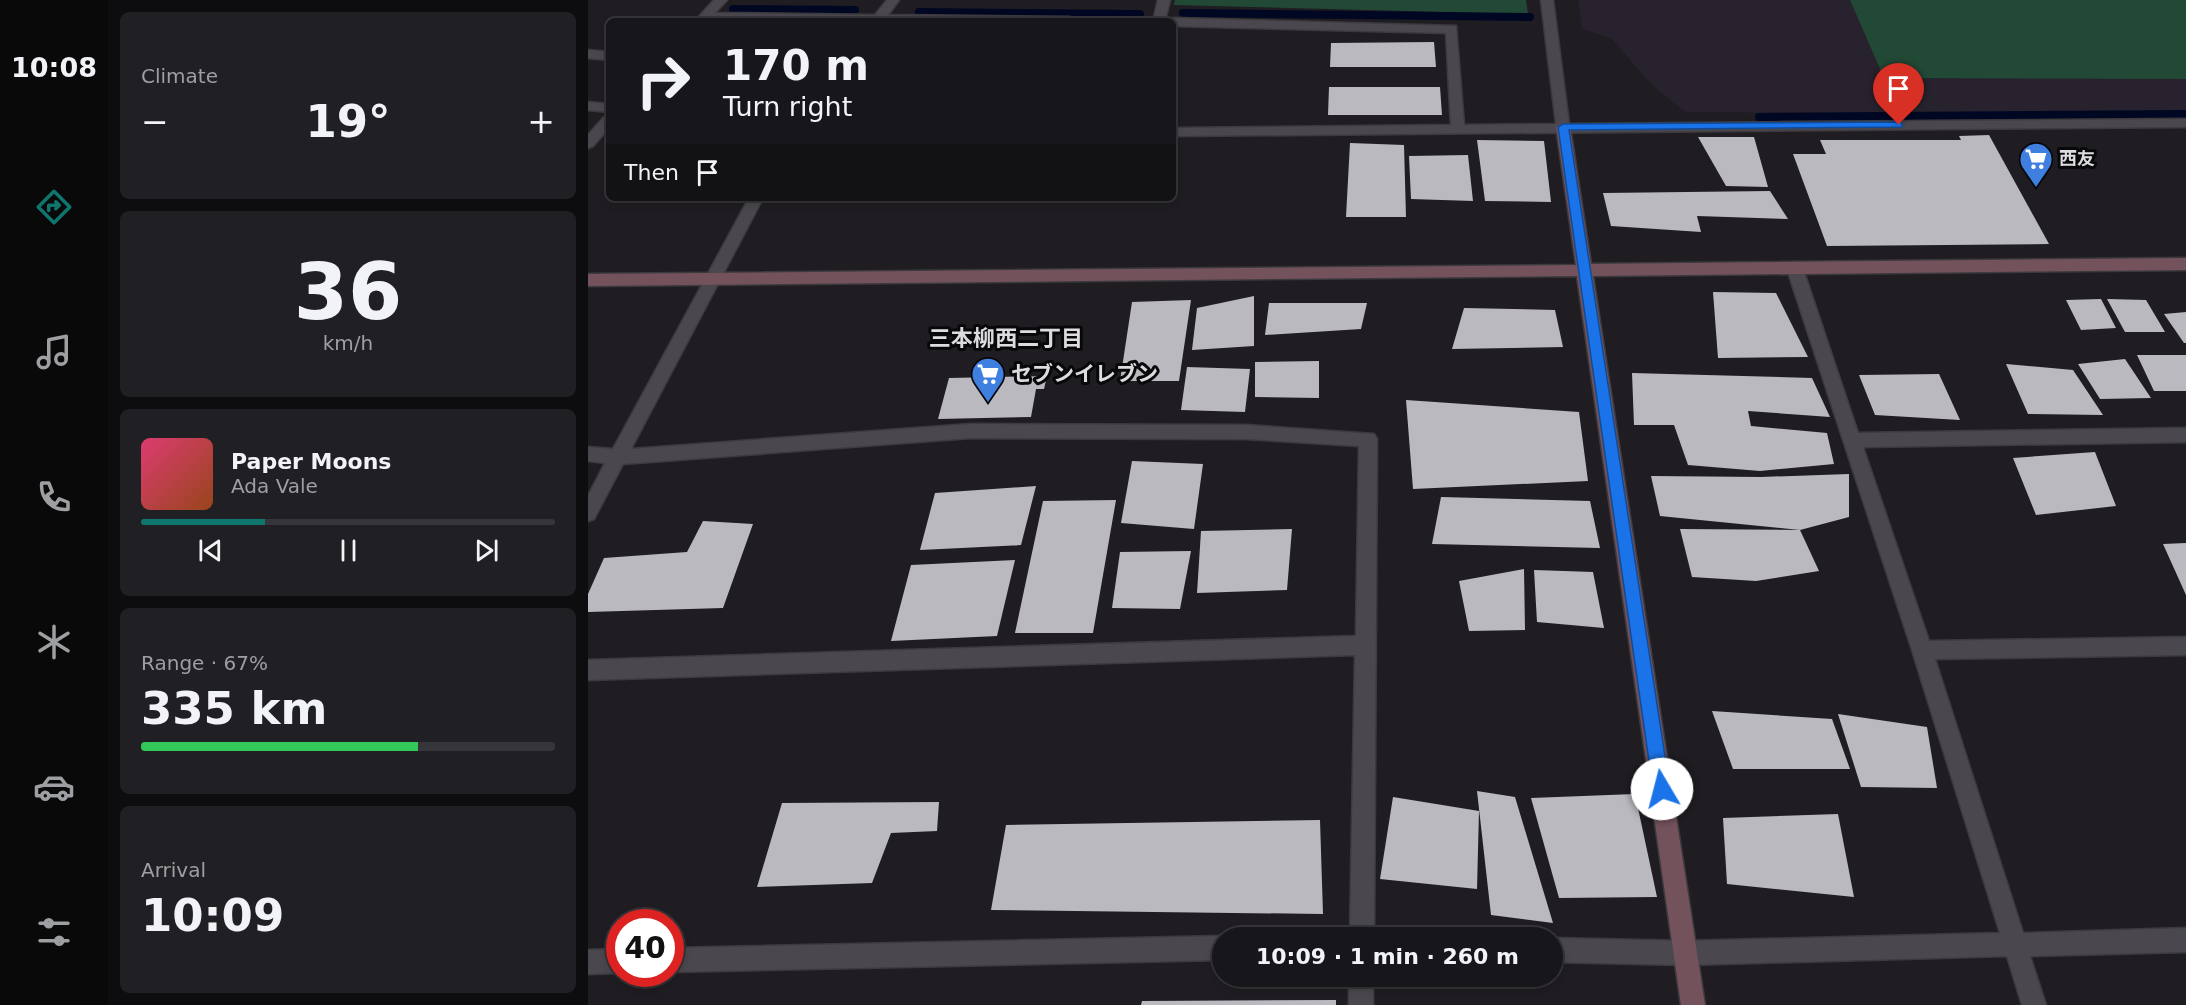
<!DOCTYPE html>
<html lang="en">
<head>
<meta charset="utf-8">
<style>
  body { margin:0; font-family:"DejaVu Sans","Noto Sans JP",sans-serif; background:#201f23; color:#f1f3f6; height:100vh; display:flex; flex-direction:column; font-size:22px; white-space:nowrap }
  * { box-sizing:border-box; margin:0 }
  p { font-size:20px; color:#9e9fa2 }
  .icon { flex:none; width:33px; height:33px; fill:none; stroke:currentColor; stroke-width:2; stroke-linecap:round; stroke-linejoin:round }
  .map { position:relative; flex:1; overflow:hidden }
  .side { display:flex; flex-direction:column; gap:12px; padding:12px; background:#0d0c0e; width:480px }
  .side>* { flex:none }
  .top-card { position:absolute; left:18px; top:18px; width:570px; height:183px; border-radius:9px; box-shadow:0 3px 9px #0003,0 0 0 2px #363539; background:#17161a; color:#f1f3f6; overflow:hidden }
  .speed { position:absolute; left:18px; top:909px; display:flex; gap:12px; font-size:30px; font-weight:700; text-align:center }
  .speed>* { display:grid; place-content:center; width:78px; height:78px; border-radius:50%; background:#17161a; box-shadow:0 3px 9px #0003,0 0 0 2px #363539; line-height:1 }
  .speed .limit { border:9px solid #d22; background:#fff; color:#111 }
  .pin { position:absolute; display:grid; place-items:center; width:51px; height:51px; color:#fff; margin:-62px -26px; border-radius:50% 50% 50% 0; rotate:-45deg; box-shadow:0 0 6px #0007 }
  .pin .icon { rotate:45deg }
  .me { position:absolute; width:66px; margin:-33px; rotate:352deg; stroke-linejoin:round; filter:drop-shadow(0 0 4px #0008) }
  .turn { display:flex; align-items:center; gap:21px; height:126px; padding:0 18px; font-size:27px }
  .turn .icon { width:78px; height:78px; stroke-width:2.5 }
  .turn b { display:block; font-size:42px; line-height:51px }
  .then { display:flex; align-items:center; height:57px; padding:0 18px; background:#0003; gap:12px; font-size:22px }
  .big { font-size:45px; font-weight:600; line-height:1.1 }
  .side .widget { flex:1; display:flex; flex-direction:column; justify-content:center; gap:9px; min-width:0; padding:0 21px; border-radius:9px; background:#201f23 }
  .side .dial { align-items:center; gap:0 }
  .dial b { font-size:78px; line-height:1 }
  .song { display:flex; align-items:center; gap:18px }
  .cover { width:72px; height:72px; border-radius:9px; background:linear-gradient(135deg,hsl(340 70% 55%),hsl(20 70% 35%)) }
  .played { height:6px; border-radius:3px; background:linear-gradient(90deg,#0f766e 30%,#363539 30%) }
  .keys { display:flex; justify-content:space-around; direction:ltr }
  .heat { display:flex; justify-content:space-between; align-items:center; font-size:33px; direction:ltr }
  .charge { height:9px; border-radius:4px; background:linear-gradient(90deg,#34c759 67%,#363539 0) }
  .trip { position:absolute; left:624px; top:927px; width:351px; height:60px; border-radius:30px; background:#17161a; box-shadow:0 3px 9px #0003,0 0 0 2px #363539; font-weight:600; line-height:60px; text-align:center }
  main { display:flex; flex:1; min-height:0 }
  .menu { display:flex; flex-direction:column; width:108px; justify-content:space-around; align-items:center; background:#09090a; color:#9e9fa2 }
  .menu .icon { width:42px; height:42px }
  .menu .current { color:#0f766e }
  .menu b { font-size:27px; color:#f1f3f6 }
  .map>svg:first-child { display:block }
  .built { fill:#27222d }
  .green { fill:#224935 }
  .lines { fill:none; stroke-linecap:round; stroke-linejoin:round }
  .stream { stroke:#000723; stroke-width:8 }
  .building { fill:#bbb9c0 }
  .street-casing { stroke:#3c3a3e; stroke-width:3 }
  .secondary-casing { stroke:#3c3a3e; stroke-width:3 }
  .street { fill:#4a484e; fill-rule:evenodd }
  .secondary { fill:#74525b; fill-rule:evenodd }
  .route { fill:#1a73e8; stroke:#114b97; stroke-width:1.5 }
  .labels { text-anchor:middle; stroke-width:6; stroke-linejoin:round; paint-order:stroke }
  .far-poi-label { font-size:18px; font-weight:bold; fill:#dddbdf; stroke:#08080a; text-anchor:start }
  .poi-label { font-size:21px; font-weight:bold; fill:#dddbdf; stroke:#08080a; text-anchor:start }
  .neighbourhood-label { font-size:22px; font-weight:bold; fill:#dddbdf; stroke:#08080a }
</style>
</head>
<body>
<main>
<nav class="menu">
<b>10:08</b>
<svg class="icon current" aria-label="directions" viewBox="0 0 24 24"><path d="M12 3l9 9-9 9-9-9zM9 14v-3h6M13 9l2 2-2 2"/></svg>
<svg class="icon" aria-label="music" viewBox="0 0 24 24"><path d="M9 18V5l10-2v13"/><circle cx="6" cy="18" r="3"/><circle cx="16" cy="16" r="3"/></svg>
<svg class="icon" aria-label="phone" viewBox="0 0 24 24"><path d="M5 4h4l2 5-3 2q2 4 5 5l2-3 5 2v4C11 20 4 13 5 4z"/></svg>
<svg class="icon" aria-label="climate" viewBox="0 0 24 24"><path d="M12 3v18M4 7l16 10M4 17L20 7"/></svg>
<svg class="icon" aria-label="car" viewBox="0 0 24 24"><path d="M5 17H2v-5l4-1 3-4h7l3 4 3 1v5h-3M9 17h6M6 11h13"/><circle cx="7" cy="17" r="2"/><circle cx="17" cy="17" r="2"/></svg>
<svg class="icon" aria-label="filters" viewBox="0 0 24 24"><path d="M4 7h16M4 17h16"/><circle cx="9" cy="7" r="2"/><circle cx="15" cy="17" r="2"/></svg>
</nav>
<section class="side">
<div class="widget"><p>Climate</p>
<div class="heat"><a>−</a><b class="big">19°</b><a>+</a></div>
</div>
<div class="widget dial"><b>36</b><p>km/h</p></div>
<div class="widget">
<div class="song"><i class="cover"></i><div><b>Paper Moons</b><p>Ada Vale</p></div></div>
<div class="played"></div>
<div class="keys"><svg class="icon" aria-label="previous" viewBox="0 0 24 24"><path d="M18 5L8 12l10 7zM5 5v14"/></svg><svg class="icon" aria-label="pause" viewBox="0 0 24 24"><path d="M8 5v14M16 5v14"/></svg><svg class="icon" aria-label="next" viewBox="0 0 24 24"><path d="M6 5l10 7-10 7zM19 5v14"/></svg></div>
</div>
<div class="widget"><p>Range · 67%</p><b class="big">335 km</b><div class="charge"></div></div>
<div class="widget"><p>Arrival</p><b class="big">10:09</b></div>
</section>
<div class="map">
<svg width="1598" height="1005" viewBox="0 0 1598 1005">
  <rect width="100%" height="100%" fill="#1f1d22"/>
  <path class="built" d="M990 0H1598V116L1097 112 1064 85 1023 38 994 29Z"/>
  <path class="green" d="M587 0H938L940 14 586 5Z
    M1262 0H1598V79L1296 78Z"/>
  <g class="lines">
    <path class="stream" d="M145 9 267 10
      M331 12 552 14
      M595 13 942 17
      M1171 117 1598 114"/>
  </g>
  <path class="building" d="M846 42 848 67H742L743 43Z
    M741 87H852L854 115H740Z
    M1401 135 1461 244 1239 246 1205 154H1238L1232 140H1373L1371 136Z
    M1110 137H1166L1180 187 1138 186Z
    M889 140 956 141 963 202 897 201Z
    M762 143 816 145 818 217H758Z
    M880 155 885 201 823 199 821 156Z
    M1182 191 1200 219 1109 216 1113 232 1023 226 1015 193Z
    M1125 292 1188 293 1220 357 1130 358Z
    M666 296V346L604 350 609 308Z
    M1513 299 1528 328 1493 330 1478 300Z
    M1519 299 1558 300 1577 332H1537Z
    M603 300 591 381H532L544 302Z
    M681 303H779L773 329 677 335Z
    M876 308 967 310 975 347 864 349Z
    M1598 312V343H1596L1576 314Z
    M1549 355H1598V391H1566Z
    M1537 359 1563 398 1512 399 1490 364Z
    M731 361V398L667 397V362Z
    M1418 364 1485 370 1515 415 1440 414Z
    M599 367 662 369 657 412 593 410Z
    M1044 373 1224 378 1242 417 1160 411 1163 426 1239 433 1246 464 1172 471 1100 465 1086 425H1046Z
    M1351 374 1372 420 1287 415 1271 375Z
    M459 376 456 389H448L443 417 350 419 361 378Z
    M818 400 991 412 1000 481 825 489Z
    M1507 452 1528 506 1448 515 1425 458Z
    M544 461 615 464 606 529 533 523Z
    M1261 474V517L1212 530 1231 571 1168 581 1104 577 1092 529 1212 530 1072 516 1063 476 1173 477Z
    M448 486 433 545 332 550 347 493Z
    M853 497 1002 501 1012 548 844 544Z
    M528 500 505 633H427L455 501Z
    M115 521 165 524 135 608 0 612V594L16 558 99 552Z
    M704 529 699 590 609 593 613 531Z
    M1598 543V595L1575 544Z
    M603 551 592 609 524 608 532 552Z
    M427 560 409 636 303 641 323 565Z
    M936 569 937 630 881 631 871 581Z
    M946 570 1005 572 1016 628 949 622Z
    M1124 711 1244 719 1262 769H1145Z
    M1250 714 1339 727 1349 788 1273 787Z
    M889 791 927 797 965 923 903 915Z
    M1047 794 1069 897 971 898 943 798Z
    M805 797 891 811 889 889 792 879Z
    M351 802 349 831 303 833 284 883 169 887 194 803Z
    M1250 814 1266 897 1139 884 1135 818Z
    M732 820 735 914 403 910 418 825Z
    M748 1000V1005H553L554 1001Z"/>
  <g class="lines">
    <defs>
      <path id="street" d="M126 0H139L127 13 287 15 299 0H311L300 15 482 17 488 21H107Z
        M570 0H582L577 21H565Z
        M953 0H965L981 124 1598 119V127L585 136V128L863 125 858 33 585 26V21H580L585 18 868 26 876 125 968 124Z
        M0 50 21 52V60L0 58Z
        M0 102 21 104V112L0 110Z
        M21 116V128L5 146 0 148V135L16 117Z
        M161 198H175L43 449 383 424 658 425 786 434 789 439 786 938H762L767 655 0 680V660L768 636 771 446 658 439 383 438 35 464 6 519 0 521V496L17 463 0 461V447L25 449Z
        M1207 263 1215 269 1270 433 1598 428V442L1275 447 1341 641 1598 637V655L1347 659 1435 933 1598 928V952L1442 956 1458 1005H1434L1419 956 1098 965 964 962V938L1098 941 1412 933 1324 650 1199 269Z
        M634 936 637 938H634V960L82 972V948Z
        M32 949V973L0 974V950Z
        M761 976H785V1005H761Z"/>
      <path id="secondary" d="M975 123 982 127 1003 264 1598 258V270L1005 276 1117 1005H1093L989 276 0 286V274L988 265 968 127Z"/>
    </defs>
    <use href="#street" class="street-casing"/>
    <use href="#secondary" class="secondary-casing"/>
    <use href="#street" class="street"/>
    <use href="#secondary" class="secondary"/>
  </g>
  <path class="route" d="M1311 122 1314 123V127L981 130 1082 789 1079 794 1074 797 1068 794 1065 789 970 127 975 124Z"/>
  <defs>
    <symbol id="supermarket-pin" viewBox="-11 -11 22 30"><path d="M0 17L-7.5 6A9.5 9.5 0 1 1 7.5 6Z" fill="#3f7fe0" stroke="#08080a"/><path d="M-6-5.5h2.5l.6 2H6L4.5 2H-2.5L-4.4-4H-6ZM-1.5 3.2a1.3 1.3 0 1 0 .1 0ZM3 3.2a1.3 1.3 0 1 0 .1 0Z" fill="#fff"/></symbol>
  </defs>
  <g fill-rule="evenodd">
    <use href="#supermarket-pin" x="1429" y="140" width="38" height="52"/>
    <use href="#supermarket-pin" x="381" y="355" width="38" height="52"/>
  </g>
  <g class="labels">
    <g class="far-poi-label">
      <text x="1471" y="165">西友</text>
    </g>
    <g class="poi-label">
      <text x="423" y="381">セブンイレブン</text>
    </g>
    <g class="neighbourhood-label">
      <text x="418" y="346">三本柳西二丁目</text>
    </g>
  </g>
</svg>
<div class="speed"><div class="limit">40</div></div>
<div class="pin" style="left:1311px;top:125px;background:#d93025"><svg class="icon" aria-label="arrive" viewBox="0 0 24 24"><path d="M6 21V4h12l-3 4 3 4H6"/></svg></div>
<svg class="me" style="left:1074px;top:789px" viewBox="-20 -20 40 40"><circle r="19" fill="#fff"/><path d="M0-13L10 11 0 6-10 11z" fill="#1a73e8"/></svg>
<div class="trip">10:09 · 1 min · 260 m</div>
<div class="top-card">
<div class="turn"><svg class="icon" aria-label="right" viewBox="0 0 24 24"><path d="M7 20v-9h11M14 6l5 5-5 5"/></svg><div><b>170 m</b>Turn right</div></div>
<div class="then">Then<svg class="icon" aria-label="arrive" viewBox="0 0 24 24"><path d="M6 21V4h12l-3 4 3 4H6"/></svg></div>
</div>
</div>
</main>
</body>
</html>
